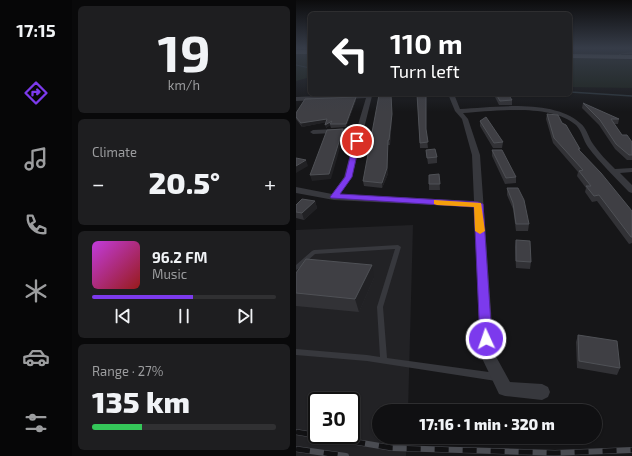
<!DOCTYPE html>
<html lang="en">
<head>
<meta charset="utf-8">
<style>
  body { margin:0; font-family:"Exo 2",sans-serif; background:#1e1e20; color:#f1f3f6; height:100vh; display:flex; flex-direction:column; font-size:15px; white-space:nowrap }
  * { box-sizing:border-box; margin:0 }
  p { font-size:13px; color:#9c9d9f }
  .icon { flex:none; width:22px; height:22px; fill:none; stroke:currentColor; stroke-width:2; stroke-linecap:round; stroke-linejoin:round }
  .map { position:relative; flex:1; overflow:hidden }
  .sheet { display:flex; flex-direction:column; gap:6px; padding:6px; background:#09090a; width:224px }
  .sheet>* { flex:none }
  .top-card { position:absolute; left:12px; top:12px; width:264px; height:84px; border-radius:6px; box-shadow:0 1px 3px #0004,0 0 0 1px #303032; background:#202124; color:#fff; overflow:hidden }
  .speed { position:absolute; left:12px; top:392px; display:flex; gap:8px; font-size:20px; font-weight:700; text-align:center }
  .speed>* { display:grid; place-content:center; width:52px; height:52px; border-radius:50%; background:#101012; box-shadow:0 1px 3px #0004,0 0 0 1px #303032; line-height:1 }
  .speed .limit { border:2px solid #111; border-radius:6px; background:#fff; color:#111 }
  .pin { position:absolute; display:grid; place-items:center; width:34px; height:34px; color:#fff; margin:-17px; border:2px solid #fff; border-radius:50%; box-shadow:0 1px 4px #0007 }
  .me { position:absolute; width:44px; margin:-22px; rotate:357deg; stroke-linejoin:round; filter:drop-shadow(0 0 3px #0008) }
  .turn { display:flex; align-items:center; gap:14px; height:84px; padding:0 16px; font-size:18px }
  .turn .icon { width:52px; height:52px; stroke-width:2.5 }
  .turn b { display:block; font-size:28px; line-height:34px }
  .big { font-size:30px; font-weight:800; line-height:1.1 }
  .sheet .tile { flex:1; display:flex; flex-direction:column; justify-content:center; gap:6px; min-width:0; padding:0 14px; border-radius:6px; background:#1e1e20 }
  .sheet .dial { align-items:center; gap:0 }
  .dial b { font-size:52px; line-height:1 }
  .song { display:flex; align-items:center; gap:12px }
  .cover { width:48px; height:48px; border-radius:6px; background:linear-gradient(135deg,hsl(290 70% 55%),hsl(0 70% 35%)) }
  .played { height:4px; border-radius:2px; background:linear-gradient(90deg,#7c3aed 55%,#303032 55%) }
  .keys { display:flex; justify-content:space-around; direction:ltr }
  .heat { display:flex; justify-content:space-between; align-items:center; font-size:22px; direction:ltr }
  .charge { height:6px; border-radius:3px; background:linear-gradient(90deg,#34c759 27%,#303032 0) }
  .trip { position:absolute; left:76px; top:404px; width:230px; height:40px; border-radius:20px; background:#101012; box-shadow:0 1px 3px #0004,0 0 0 1px #303032; font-weight:800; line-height:40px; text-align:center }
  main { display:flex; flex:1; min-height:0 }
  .tabs { display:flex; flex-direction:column; width:72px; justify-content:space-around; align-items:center; background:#060607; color:#9c9d9f }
  .tabs .icon { width:28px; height:28px }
  .tabs .selected { color:#7c3aed }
  .tabs b { font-size:18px; color:#f1f3f6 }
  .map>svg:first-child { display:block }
  .built { fill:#222225; fill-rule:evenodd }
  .green { fill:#1c231d }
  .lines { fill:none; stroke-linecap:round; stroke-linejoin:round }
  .stream-far1 { stroke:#2c353c; stroke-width:1 }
  .stream { stroke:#2c353c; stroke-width:1.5 }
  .service { fill:#37383d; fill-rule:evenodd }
  .minor { fill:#37383d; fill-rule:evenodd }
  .trunk { fill:#5b5e65; fill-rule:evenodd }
  .rail-casing { stroke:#4a4c52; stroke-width:6 }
  .rail { stroke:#111113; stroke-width:5; stroke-dasharray:14; stroke-linecap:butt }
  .wall { fill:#323236 }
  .shaded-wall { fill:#212124 }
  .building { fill:#3f3f44; stroke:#4f5156 }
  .route { fill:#7c3aed; stroke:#51269a }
  .slow { fill:#f59e0b }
</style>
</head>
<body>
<main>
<nav class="tabs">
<b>17:15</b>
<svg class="icon selected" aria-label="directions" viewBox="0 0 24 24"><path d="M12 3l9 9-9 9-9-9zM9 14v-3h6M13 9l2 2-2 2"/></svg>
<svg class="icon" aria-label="music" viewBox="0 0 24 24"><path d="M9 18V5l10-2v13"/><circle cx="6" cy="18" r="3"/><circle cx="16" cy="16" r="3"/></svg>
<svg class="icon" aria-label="phone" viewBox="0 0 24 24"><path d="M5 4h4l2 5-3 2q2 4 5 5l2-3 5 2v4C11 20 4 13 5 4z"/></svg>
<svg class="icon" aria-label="climate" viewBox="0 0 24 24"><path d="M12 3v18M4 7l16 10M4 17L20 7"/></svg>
<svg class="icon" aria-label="car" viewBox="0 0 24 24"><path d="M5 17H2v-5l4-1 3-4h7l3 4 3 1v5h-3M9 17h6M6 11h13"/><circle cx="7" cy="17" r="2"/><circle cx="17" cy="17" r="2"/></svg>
<svg class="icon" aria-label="filters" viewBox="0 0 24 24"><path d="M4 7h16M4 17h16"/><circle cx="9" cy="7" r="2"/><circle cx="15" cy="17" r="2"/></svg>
</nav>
<section class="sheet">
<div class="tile dial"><b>19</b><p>km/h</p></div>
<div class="tile"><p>Climate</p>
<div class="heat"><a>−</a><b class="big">20.5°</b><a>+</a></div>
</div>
<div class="tile">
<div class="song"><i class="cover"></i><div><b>96.2 FM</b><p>Music</p></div></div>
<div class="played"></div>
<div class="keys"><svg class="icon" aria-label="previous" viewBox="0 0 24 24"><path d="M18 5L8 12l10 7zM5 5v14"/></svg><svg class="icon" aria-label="pause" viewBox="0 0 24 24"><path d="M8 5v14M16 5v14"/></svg><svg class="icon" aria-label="next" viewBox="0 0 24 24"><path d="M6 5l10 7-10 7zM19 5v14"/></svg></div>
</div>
<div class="tile"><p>Range · 27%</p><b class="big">135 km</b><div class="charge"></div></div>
</section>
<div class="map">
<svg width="336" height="456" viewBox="0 0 336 456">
  <rect width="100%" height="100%" fill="#161618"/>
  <path class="built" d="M117 225 112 411H83V437H111L110 456H0V230ZM21 401H55V435H21Z"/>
  <path class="green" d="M0 48H14V77L0 81Z
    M274 58 336 60V88L274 87Z"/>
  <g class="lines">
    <path class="stream-far1" d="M0 65 14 68"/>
    <path class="stream" d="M274 92 336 96"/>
    <path class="service" d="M4 48H14V49H3Z
      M336 52V54H325V57H323V54Z
      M102 245 105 247 87 307 91 358 200 373 203 375 204 377 203 379 200 381 71 361 0 355V349L71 355 84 357 81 307 99 249 19 254 2 269 0 270V265L16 251 18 250Z"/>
    <path class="minor" d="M73 94 76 96 56 177 44 194 178 201 176 155 166 119 159 111 152 94H158L164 109C198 107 257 99 284 123 291 128 292 137 297 144 303 153 311 161 319 169L336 168V172L324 173 336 185V193L333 192C319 177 304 163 292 147 287 140 286 131 280 125 255 103 198 111 167 113L172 119 184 155 198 353 214 382 246 384 252 387 254 392 252 397 246 400 209 396 203 394 184 354 178 207 38 200 0 193V187L36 194 48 177 60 132 17 134 14 132 17 130 61 128 70 98 0 101V97Z"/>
    <path class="trunk" d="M0 50H14V54H0Z
      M274 54 336 55V59L274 58Z"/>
    <defs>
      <path id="rail" d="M0 432 96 448 259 453 336 450
        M0 449 50 456"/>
    </defs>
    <use href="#rail" class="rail-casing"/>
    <use href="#rail" class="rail"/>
  </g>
  <path class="wall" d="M121 94 130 131 132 148H124Z
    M199 94H212L216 100V105H203L199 97Z
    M60 97V100L50 127 35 128 34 125 30 128V122L6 127 0 119V113Z
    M96 98V118L94 145H92V174L86 188 68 186 67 181Z
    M287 103 323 119 322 124H318L326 135 336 142V160H331L319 149 303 125 286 108Z
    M251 114 266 123 284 149 283 151 336 211V243L333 244 301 201 296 202 289 192 290 188 281 176 282 172 257 143 250 119Z
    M184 121 207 142 206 148H197L184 126Z
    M130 150 141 157V163L132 164Z
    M196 150 220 177V183L209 184 196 156Z
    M143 174 144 190H133V184Z
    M211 188 233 224 232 231H220L217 209 211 195Z
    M19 201 21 208 8 220 0 218V205Z
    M220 240 235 262 234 269 220 268 219 247Z
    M0 273 78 278 63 312 0 306Z
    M282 335 324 368 321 375 281 368 280 342Z"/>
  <path class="shaded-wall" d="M60 97V100L50 127V124Z
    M96 98V118L94 145 93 140Z
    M31 119 32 122 6 127 5 123Z
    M36 121 34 125 30 128 29 125Z
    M47 129 48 134 35 179 16 181 14 175Z
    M92 140V174L86 188V183Z
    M10 160 12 166 0 173V166Z
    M19 201 21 208 8 220 6 213Z
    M76 265 78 278 63 312 59 299Z"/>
  <path class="building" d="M121 94H126L130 95V129L132 142 124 143Z
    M200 94H212L216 100 204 101Z
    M83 95H95L96 114 93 140H92L91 168 86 183 67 181Z
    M60 97 50 124H34L36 121 29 125 31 119 5 123 0 117V113L9 99Z
    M287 103 323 119H315L326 135H331L336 142V155H333L320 144 304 120Z
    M251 114 262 115 266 123 270 125 284 149H282L305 173 336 211V237H335L303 195 298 196 290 186H295L283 171 287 170 258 138Z
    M190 117 207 142 198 143 184 121Z
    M47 129 33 174 14 175 31 130Z
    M139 149 141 157 131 158 130 150Z
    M196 150H206L220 177 210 178Z
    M0 158 10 160 0 166Z
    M143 174 144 184H133V175Z
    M211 188H222L228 200 233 224H220L217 203Z
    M6 199 19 201 6 213 0 212V205Z
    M220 240 234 241 235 262 220 261Z
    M10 259 76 265 59 299 0 293V273Z
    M282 335 321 341 324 368 283 361Z"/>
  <linearGradient id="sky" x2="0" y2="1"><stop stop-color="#0c0c0d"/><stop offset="0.43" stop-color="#363c48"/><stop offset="1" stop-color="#363c48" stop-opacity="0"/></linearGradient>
  <rect width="336" height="112" fill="url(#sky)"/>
  <path class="route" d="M61 140 64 141 56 177 44 194 182 202 187 204 196 339 194 343 190 345 186 343 184 339 178 207 35 198 34 197 49 177 58 141Z"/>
  <path class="slow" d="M138 200 185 203 189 231 184 234 179 231 178 207 141 205 138 204Z"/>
</svg>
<div class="speed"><div class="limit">30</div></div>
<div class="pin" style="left:61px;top:141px;background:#d93025"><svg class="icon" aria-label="arrive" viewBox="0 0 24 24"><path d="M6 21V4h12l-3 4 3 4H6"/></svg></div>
<svg class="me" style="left:190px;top:339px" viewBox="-20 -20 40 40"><circle r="17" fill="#7c3aed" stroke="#fff" stroke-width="3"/><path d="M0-11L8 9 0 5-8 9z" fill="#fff"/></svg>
<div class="trip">17:16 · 1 min · 320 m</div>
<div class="top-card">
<div class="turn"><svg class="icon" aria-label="left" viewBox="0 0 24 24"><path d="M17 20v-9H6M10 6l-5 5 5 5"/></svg><div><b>110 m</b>Turn left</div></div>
</div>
</div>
</main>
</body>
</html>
